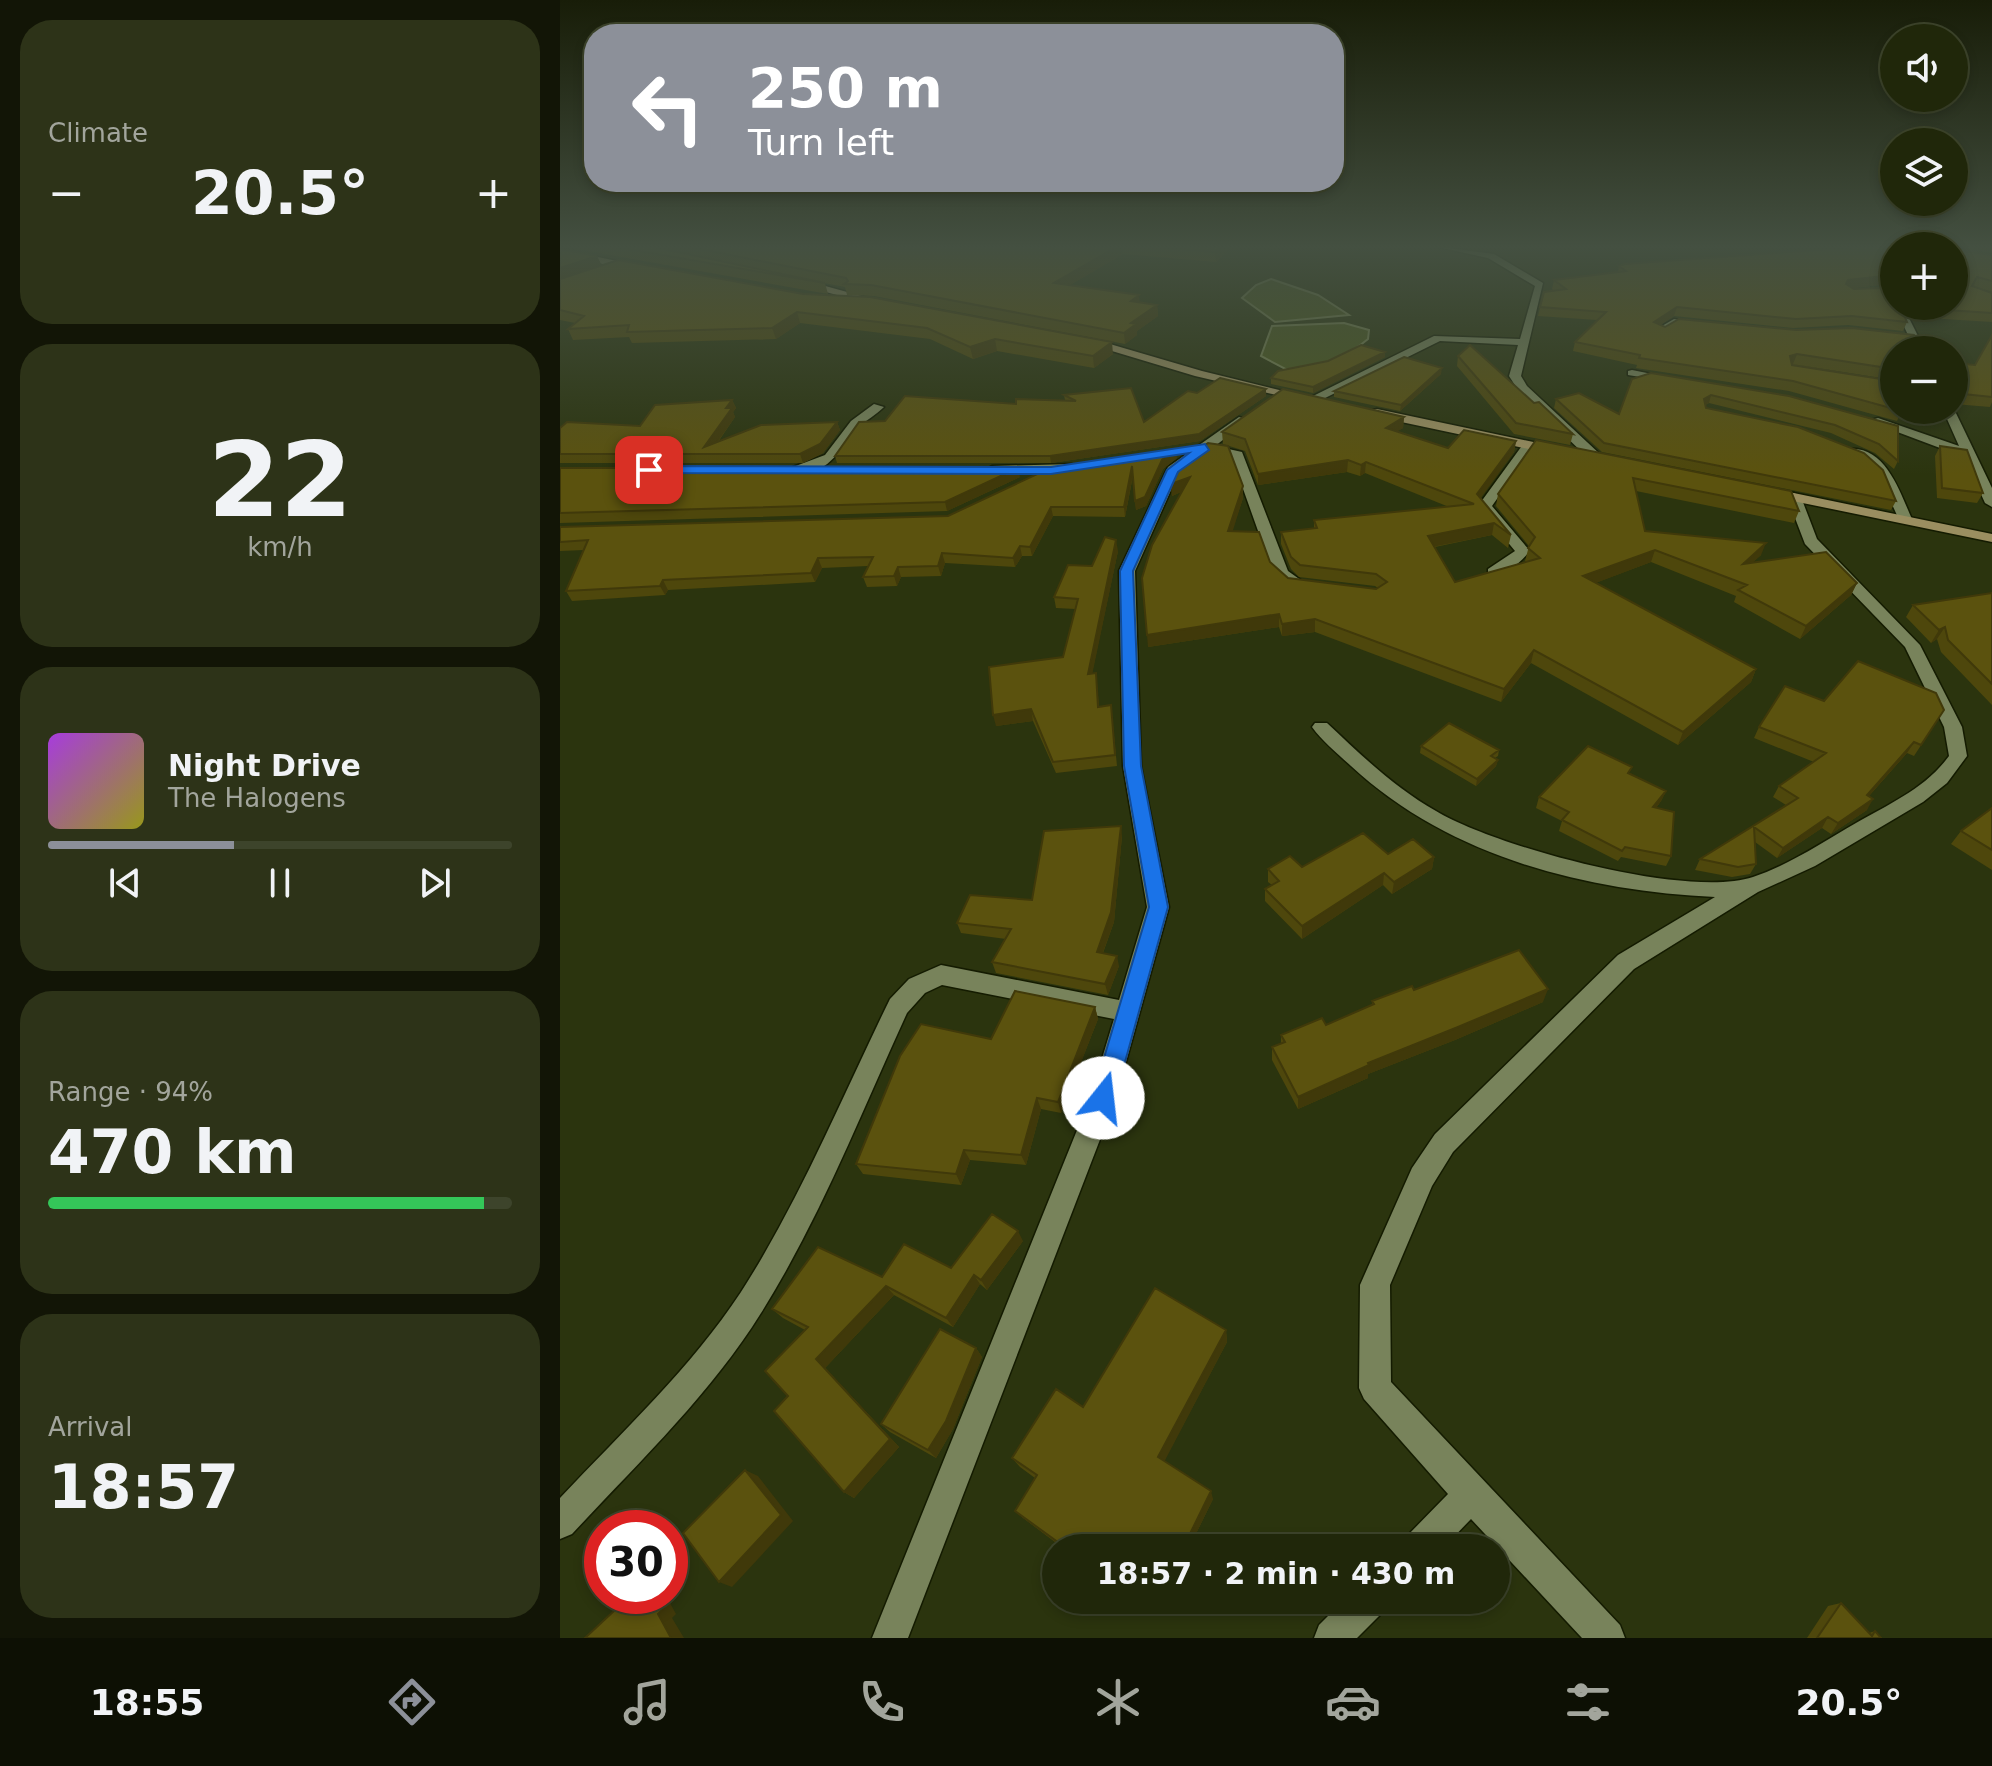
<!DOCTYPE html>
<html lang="en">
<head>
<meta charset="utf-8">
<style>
  body { margin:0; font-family:"DejaVu Sans",sans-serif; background:#2d3318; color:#f1f3f6; height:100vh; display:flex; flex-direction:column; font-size:30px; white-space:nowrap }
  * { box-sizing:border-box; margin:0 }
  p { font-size:26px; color:#a2a59c }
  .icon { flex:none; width:44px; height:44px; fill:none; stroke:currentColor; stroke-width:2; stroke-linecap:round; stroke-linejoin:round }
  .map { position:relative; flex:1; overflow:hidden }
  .details { display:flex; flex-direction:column; gap:20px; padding:20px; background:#121506; width:560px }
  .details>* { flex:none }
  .hud { position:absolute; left:24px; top:24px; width:760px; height:168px; border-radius:32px; box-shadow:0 4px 12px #0003,0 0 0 2px #3d442b; background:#8c9099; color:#fff; overflow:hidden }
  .buttons { position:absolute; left:1320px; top:24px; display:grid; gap:16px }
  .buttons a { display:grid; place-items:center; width:88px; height:88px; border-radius:50%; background:#20270a; box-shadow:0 4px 12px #0003,0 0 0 2px #3d442b; font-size:40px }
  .speed { position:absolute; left:24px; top:1510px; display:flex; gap:16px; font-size:40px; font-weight:700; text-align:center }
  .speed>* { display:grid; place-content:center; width:104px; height:104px; border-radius:50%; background:#20270a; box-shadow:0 4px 12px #0003,0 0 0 2px #3d442b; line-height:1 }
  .speed .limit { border:12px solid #d22; background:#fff; color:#111 }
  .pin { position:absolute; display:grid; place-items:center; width:68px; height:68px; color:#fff; margin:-34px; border-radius:16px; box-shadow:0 4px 12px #0006 }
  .me { position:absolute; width:88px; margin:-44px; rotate:16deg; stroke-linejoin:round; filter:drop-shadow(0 0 6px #0008) }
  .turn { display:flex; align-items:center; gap:28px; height:168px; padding:0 32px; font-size:36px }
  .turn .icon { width:104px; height:104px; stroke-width:2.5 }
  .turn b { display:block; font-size:56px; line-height:68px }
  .big { font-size:60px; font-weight:600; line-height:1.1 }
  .details .card { flex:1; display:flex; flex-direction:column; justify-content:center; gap:12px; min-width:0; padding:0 28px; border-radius:32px; background:#2d3318 }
  .details .dial { align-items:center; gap:0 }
  .dial b { font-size:104px; line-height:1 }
  .song { display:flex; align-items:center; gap:24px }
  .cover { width:96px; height:96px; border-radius:12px; background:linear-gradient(135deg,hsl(280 70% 55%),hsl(60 70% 35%)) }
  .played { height:8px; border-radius:4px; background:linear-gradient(90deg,#8c9099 40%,#3d442b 40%) }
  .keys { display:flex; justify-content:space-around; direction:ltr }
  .heat { display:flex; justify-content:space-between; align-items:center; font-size:44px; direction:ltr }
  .charge { height:12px; border-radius:6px; background:linear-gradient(90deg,#34c759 94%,#3d442b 0) }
  .trip { position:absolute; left:482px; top:1534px; width:468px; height:80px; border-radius:40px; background:#20270a; box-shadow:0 4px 12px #0003,0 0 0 2px #3d442b; font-weight:600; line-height:80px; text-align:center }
  .dock { display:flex; height:128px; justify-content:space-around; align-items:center; background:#0d1004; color:#a2a59c }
  .dock .icon { width:56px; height:56px }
  .dock .active { color:#8c9099 }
  .dock b { font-size:36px; color:#f1f3f6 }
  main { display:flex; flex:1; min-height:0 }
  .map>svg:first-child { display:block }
  .water { fill:#4a571d; stroke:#768152; stroke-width:2 }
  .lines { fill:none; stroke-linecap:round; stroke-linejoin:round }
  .minor-casing { stroke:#141b01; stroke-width:3 }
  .secondary-casing { stroke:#141b01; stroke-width:3 }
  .minor { fill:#78835b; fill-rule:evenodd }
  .secondary { fill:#9a8e60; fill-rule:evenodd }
  .wall { fill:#4e470c }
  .shaded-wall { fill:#40390a }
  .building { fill:#5b520e; stroke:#40390a; stroke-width:2 }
  .route { fill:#1a73e8; stroke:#114b97; stroke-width:2 }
</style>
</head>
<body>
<main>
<section class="details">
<div class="card"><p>Climate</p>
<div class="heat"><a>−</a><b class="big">20.5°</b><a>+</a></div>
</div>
<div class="card dial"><b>22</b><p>km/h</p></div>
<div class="card">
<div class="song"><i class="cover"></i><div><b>Night Drive</b><p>The Halogens</p></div></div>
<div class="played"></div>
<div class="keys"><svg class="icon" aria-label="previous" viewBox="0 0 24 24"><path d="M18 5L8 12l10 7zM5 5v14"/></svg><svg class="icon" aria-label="pause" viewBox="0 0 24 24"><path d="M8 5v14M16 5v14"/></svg><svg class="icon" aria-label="next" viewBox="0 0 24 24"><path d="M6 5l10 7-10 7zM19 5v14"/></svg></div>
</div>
<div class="card"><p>Range · 94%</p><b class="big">470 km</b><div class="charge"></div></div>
<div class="card"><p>Arrival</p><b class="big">18:57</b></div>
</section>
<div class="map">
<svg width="1432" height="1638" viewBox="0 0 1432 1638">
  <rect width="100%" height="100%" fill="#2b340e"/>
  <path class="water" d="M711 279 758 295 789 315 715 322 682 298 696 285Z
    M784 323 809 330 808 339C786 358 761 365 733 373L701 356 712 326Z"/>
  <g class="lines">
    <defs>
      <path id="minor" d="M873 246 934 254 983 283 961 376 967 386 1042 456V462H1032L958 390 949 376 958 345 880 341 757 402H749V398L874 336 960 339 975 286 928 258Z
        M1334 305 1343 306 1365 350H1355Z
        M1114 319 1144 324C1135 328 1125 323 1115 326 1106 329 1106 334 1095 334V330Z
        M1072 370 1117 379 1111 382 1068 375V371Z
        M314 404 324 407C316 415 306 420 299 427 280 448 269 477 233 473V467L265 455 291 421Z
        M1394 409 1432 488V507L1425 503 1404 457 1308 421 1318 418 1399 446 1383 410Z
        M679 417 689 420 655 446 682 452 728 571 749 586 741 591 713 573 671 455 646 452 619 472 575 571 581 766 609 907 556 1098 348 1638H312L530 1098 554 1019 382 985 365 993 347 1013C301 1113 260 1219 201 1313 150 1395 77 1464 12 1534L0 1539V1498C62 1432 131 1368 181 1292 240 1200 282 1097 330 999L349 979 381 965 559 1000 587 907 563 766 559 571 608 467Z
        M964 443 974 446 932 506 970 551C960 563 945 577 928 575V569L955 551 918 506Z
        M1289 449C1326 446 1340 493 1352 519L1350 522H1340L1317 471 1289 455Z
        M512 464 519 468 517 471 432 474 425 470 432 466Z
        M1234 493 1241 497 1257 539 1360 645 1402 727 1407 756 1387 783 1363 802 1255 866 1198 892 1074 969 893 1152 872 1186 830 1285 831 1382 1060 1625 1065 1638H1022L911 1519 883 1548H842L847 1536 888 1494 804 1399 799 1388 800 1285 852 1168 875 1134 1058 955 1155 897C1024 891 888 856 791 766 778 754 762 741 752 727L755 723H767C801 755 835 788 876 811 936 847 1127 899 1193 877 1229 865 1263 842 1296 823 1329 804 1366 788 1389 756L1384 727 1345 647 1245 544 1227 497Z
        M784 1600H827L822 1613 797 1638H754L759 1625Z"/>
      <path id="secondary" d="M0 249 76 265 81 268 76 271 0 255Z
        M240 279 316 300 318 302 313 305 237 284Z
        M526 337 642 371 752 398 746 402 635 376 522 342 521 340Z
        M817 409 997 447 1003 451 997 455 813 416V410Z
        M1209 488 1432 534V542L1204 495 1202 492Z"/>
    </defs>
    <use href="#minor" class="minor-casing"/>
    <use href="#secondary" class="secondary-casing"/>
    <use href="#minor" class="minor"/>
    <use href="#secondary" class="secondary"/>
  </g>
  <path class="wall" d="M0 246H685L675 250 669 249 656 262 563 254 510 285 580 302 597 305 598 316 577 331V335L565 344 314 296 287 295 285 287 254 281 265 283 268 294Z
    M1298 246H1432V253L1396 247 1397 250 1432 255V292L1413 286 1432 293V322L1352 317 1346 306H1394L1334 246V291L1320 285 1292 288 1347 322 1343 331 1288 325 1233 328 1114 316 1100 325 1105 327 1363 344 1360 350H1334V380L1232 364 1334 381V410H1342L1337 421 1229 391 1076 368 1077 365 1013 351 1015 342 1037 320 978 316 984 292 994 291 992 289 994 280 1058 272 1059 266 1299 247Z
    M0 249 37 256 41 265 553 354 534 368 437 351 413 359 370 339 240 323 216 339 72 343 69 337 13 340 8 329 15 323 0 320Z
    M1432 336V402L1430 407 1394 404V363L1415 365Z
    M825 352V357L753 393 711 384V378L768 361Z
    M898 356 1013 434 1010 445 954 434 897 366Z
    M881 374 840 411 774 397V391Z
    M1072 379 1338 426V461L1334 469 1315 453 1271 433 1149 403 1145 405 1146 408 1336 501 1331 510 1042 452 994 408 996 399 1059 414Z
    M637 393 706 396 640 441 491 463H277L275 456 325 421 505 400 504 395 584 422Z
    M172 400 176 408 173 412 175 417 158 442 277 422 280 430 263 453 243 463H0V428L80 426Z
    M844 417 843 428 837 431 888 448 956 441 954 452 920 498 951 535 948 548 932 535 875 547 895 582 966 562 965 561 969 546 936 506 938 494 976 440 1239 511 1234 523 1076 491 1085 531 1201 555 1193 562 1297 583 1291 595 1240 639 1174 602 1176 596 1091 562 1035 583 1196 669 1191 682 1118 745 971 663 941 702 755 632 722 636 719 627 588 647 621 492 612 496 611 484 683 498 672 531 728 578 816 589 818 588 815 586 739 577 731 569 721 544V532L754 529V520L889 507 805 473 800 476 787 472 698 485 685 451 663 444 662 432Z
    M1380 446 1423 493 1417 503 1377 498 1375 456Z
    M617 458 603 469 586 506 576 510 573 476 565 517 493 516 472 556H462L455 567 385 563 381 576 341 577 337 586 307 587 303 577 308 566 262 568 255 582 108 590 105 595 12 601 6 591 24 550 0 551V527L388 516Z
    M0 468 460 477 387 511 0 523Z
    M558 551 532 673 537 684 539 707 551 705 557 766 496 773 473 721 436 726 503 657 515 609 496 608 494 597Z
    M1432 593V705L1381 652 1377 639 1371 643 1346 617 1353 605Z
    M1264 701 1384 710 1354 756 1347 753 1309 796 1307 810 1271 834 1262 828 1217 858 1195 842 1196 864 1190 874 1172 877 1135 870 1140 859 1226 805 1213 797 1219 786 1254 762 1194 738 1199 727Z
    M861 746 939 750 938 756 935 758 938 760 936 766 916 786 860 753Z
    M1070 774 1106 791 1101 801 1096 808 1111 856 1106 866 1061 857 1058 861 999 831 1002 821 976 808 979 797Z
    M1432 808V870L1391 844 1401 831Z
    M562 836 554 922 543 953 559 966 548 995 436 973 432 962 446 939 401 933 397 923 472 900Z
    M828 854 874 857 872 869 832 894 823 885 742 939 705 901V889L712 885 708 882V869L742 867Z
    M854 990 983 1002 895 1040 808 1074V1078L738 1109 712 1060V1047L721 1044V1035L766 1025 812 1005V1001Z
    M535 1007 538 1019 501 1113 481 1109 466 1165 410 1160 401 1185 303 1174 296 1164 431 1039Z
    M463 1241 427 1290 420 1284 393 1327 334 1295 265 1368 339 1447 294 1498 284 1492 228 1396 245 1330 223 1318 212 1309 322 1277 391 1268Z
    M666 1330 667 1342 604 1461 653 1499 629 1548H503L463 1518 455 1511 475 1478 460 1467 452 1458 523 1407Z
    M416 1348 422 1357 393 1429 376 1458 330 1432 321 1424Z
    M1281 1603 1309 1633 1315 1631 1322 1638H1247L1268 1606Z"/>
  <path class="shaded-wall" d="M558 246H562L563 254 496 293 494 283Z
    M662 246H669V249L656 262 655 252Z
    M675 246H685L675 250Z
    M37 256 42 266 0 280V268Z
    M1324 276 1320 285 1285 289 1286 284 1288 280Z
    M579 295 580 306 571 301Z
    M597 305 598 316 577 331V335L565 344 564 333 571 323Z
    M1117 307 1114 316 1091 331 1094 322Z
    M237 312 240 323 216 339 212 328Z
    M435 339 437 351 413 359 410 347Z
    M552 342 553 354 534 368 533 356Z
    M825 352V357L753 393V387Z
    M1237 354 1233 364 1227 366 1230 356Z
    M882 368 881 374 840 411 841 405Z
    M706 389V396L640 441 491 463 490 456Z
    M1151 395 1149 403 1141 407 1144 399Z
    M172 400 176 408 173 412 175 417 149 454 144 447Z
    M844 417 843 428 825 439 826 428Z
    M277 422 280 430 263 453 243 463 240 454Z
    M956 441 954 452 915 506 917 494Z
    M616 449 617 458 603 469 586 506 576 510 575 501 602 460Z
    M788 460 787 472 698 485V474Z
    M806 462 805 473 800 476 801 465Z
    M572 466 573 475 565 517 564 507Z
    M458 468 460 477 387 511 385 502Z
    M630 477V488L612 496 611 484Z
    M683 486V498L669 543 668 531Z
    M491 507 493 516 472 556 470 547Z
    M934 523 932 535 867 548 868 536Z
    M556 540 558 551 530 685 528 674Z
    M1206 543 1201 555 1178 576 1183 564Z
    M460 546 462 556 455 567 453 558Z
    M1095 550 1091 562 1020 589 1023 576Z
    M382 553 385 563 381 576 378 566Z
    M258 558 262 568 255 582 251 573Z
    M338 567 341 577 337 586 334 576Z
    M103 580 108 590 105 595 100 586Z
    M1297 583 1291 595 1240 639 1246 626Z
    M719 614V627L588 647 587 635Z
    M755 619V632L722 636V624Z
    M1385 627 1377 639 1371 643 1379 630Z
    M974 650 971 663 941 702 944 689Z
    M1196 669 1191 682 1118 745 1123 732Z
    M471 709 473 721 436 726 433 715Z
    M1354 742 1347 753 1300 806 1307 795Z
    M938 760 936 766 916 786 917 779Z
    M1106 791 1101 801 1089 818 1093 807Z
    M1313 799 1307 810 1271 834 1278 823Z
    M1268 817 1262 828 1217 858 1223 848Z
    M561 826 562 836 554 922 539 963 537 952Z
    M874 857 872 869 832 894 834 882Z
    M824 873 823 885 742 939V926Z
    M557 956 559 966 548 995 545 984Z
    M988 989 983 1002 895 1040 808 1074V1078L738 1109V1097L808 1063Z
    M535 1007 538 1019 501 1113 498 1102Z
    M477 1098 481 1109 466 1165 461 1155Z
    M404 1150 410 1160 401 1185 396 1174Z
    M458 1231 463 1241 427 1290 421 1280Z
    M414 1275 420 1284 393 1327 386 1318Z
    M326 1286 334 1295 265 1368 339 1447 294 1498 284 1492 256 1359Z
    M666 1330 667 1342 602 1466 598 1457Z
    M416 1348 422 1357 393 1429 376 1458 368 1450Z
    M185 1470 198 1476 233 1521 172 1587 159 1582Z
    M651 1491 653 1499 629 1548H623Z
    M94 1596H106L116 1614 112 1618 124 1638H111L98 1614Z"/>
  <path class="building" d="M50 246H89L265 283Z
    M125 246H558L494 283 579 295 571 301 597 305 571 323 576 324 564 333 311 285 284 284 288 281 286 278Z
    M585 246H662L655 252Z
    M1311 246H1396L1397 250 1432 255V281L1417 277 1412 286 1432 293V313L1356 308 1355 306H1394V246H1334V281L1324 276 1288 280 1286 284 1294 289 1321 288 1334 294V306H1340L1347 322 1292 316 1236 319 1117 307 1094 322 1105 327 1119 319 1236 330 1292 328 1354 335 1363 344H1345V350H1334V369L1237 354 1230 356 1232 365 1334 381V409L1233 381 1079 358 1080 355 1015 342 1046 312 980 307 984 292 1006 289 994 280 1066 271 1059 266 1065 264Z
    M0 249 37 256 0 268Z
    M58 260 243 294 310 297 552 342 533 356 435 339 410 347 367 328 237 312 212 328 67 332 69 325 8 329 24 316 0 310V279Z
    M1432 335V397L1394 393V363L1415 365Z
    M801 345 825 352 753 387 711 378 718 371 768 361Z
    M910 345 974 403 979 402 1013 434 956 423 898 356Z
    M844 357 882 368 841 405 774 391Z
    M1091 373 1229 396 1338 426V461L1319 444 1275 425 1151 395 1144 399 1146 408 1238 427 1304 453 1323 470 1336 501 1044 443 996 399 1019 393 1059 414 1072 379Z
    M660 378 706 389 639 434 490 456H275L299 422 325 421 345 396 456 404V399L516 401 504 395 571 388 584 422 628 391 637 393Z
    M723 389 844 417 826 428 888 448 904 430 956 441 917 494 951 535 934 523 868 536 895 582 980 558 968 548 975 537 938 494 976 440 1231 491 1239 511 1073 478 1085 531 1206 543 1183 564 1266 552 1297 583 1246 626 1178 590 1187 585 1095 550 1023 576 1196 669 1123 732 974 650 944 689 755 619 722 624 719 614 587 635 582 578 592 545 630 477 611 484 621 462 648 443 668 446 683 486 668 531 699 532 710 562 728 578 816 589 827 582 816 574 740 565 731 557 721 532 757 528 754 520 914 504 806 462 801 465 788 460 698 474 685 439 662 432Z
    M172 400 166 408H172L144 447 201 425 277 422 260 444 240 454H0V428L7 422 80 426 95 405Z
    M1380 446 1407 450 1423 493 1382 488Z
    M616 449 602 460 585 497 575 501 572 466 564 507H491L470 547 460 546 453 558 382 553 378 566 338 567 334 576 303 577 313 557 258 558 251 573 103 580 100 586 6 591 28 540 0 542V527L388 516 490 468Z
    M0 468H458L385 502 0 513Z
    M545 537 556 540 528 674 536 673 538 707 551 705 555 755 493 762 471 709 433 715 429 667 503 657 518 599 494 597 508 565 532 566Z
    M1432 593V684L1388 640 1385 627 1379 630 1353 605Z
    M1298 661 1376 693 1384 710 1361 745 1354 742 1307 795 1313 799 1278 823 1268 817 1223 848 1194 827 1196 864 1178 867 1140 859 1238 798 1219 786 1266 753 1199 727 1225 686 1264 701Z
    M889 723 939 750 931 756 938 760 917 779 861 746Z
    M1028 746 1072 767 1068 773 1106 791 1093 807 1114 812 1111 856 1065 847 1062 851 1002 820 1009 812 979 797Z
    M1432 808V850L1401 831Z
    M561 826 551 912 537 952 557 956 545 984 432 962 451 929 397 923 410 895 472 900 484 831Z
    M803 833 828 854 853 839 874 857 834 882 824 873 742 926 705 889 719 881 708 869 730 856 742 867Z
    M959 950 988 989 898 1027 808 1063 809 1065 738 1097 712 1047 725 1042 721 1035 762 1018 766 1025 814 1004 812 1001 852 986 854 990Z
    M455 991 535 1007 498 1102 477 1098 461 1155 404 1150 396 1174 296 1164 340 1056 361 1024 431 1039Z
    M432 1214 458 1231 421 1280 414 1275 386 1318 326 1286 256 1359 330 1439 284 1492 214 1411 228 1396 205 1371 248 1327 212 1309 258 1247 322 1277 344 1244 391 1268Z
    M595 1288 666 1330 598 1457 651 1491 623 1548H506L455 1511 477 1475 452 1458 496 1389 523 1407Z
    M380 1329 416 1348 386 1421 368 1450 321 1424Z
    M185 1470 221 1515 159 1582 123 1533Z
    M70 1596H94L102 1610 98 1614 111 1638H25Z
    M1281 1603 1312 1636 1315 1631 1321 1638H1257Z"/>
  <linearGradient id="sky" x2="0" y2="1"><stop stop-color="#181d08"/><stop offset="0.52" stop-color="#445041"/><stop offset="1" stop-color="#445041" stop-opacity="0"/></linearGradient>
  <rect width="1432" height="475" fill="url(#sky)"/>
  <path class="route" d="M645 444 649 450 618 472 573 571 581 766 608 907 555 1098 552 1106 543 1109 535 1106 532 1098 589 907 564 766 560 571 607 470 629 453 491 474 89 473 83 470 89 466 491 467Z"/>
</svg>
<div class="buttons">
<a><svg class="icon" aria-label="sound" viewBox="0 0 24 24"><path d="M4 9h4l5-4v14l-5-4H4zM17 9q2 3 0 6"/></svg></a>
<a><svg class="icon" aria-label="layers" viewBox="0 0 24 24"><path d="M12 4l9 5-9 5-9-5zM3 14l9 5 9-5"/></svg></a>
<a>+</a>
<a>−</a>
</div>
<div class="speed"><div class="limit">30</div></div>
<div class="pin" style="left:89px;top:470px;background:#d93025"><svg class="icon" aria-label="arrive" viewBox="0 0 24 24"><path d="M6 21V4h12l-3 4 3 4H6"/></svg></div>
<svg class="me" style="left:543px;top:1098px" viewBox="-20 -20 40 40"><circle r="19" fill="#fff"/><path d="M0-13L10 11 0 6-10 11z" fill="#1a73e8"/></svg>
<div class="trip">18:57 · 2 min · 430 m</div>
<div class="hud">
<div class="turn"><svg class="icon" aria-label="left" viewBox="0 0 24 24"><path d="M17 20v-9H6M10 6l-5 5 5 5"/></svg><div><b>250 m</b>Turn left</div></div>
</div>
</div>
</main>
<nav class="dock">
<b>18:55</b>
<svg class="icon active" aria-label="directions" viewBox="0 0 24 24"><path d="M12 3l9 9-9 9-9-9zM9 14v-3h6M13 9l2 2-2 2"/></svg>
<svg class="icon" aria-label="music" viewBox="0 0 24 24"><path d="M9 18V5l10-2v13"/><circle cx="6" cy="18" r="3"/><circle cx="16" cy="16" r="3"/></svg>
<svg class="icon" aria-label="phone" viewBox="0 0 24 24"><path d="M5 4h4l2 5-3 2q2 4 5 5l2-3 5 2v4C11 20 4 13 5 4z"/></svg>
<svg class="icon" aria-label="climate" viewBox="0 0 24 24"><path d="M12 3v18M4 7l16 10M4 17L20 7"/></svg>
<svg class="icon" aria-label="car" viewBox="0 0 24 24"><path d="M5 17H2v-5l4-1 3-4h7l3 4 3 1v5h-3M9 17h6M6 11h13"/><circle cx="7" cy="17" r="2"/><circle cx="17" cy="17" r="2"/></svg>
<svg class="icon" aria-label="filters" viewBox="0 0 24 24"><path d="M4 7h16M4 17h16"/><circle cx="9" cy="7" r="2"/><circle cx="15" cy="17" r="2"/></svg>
<b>20.5°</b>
</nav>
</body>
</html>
